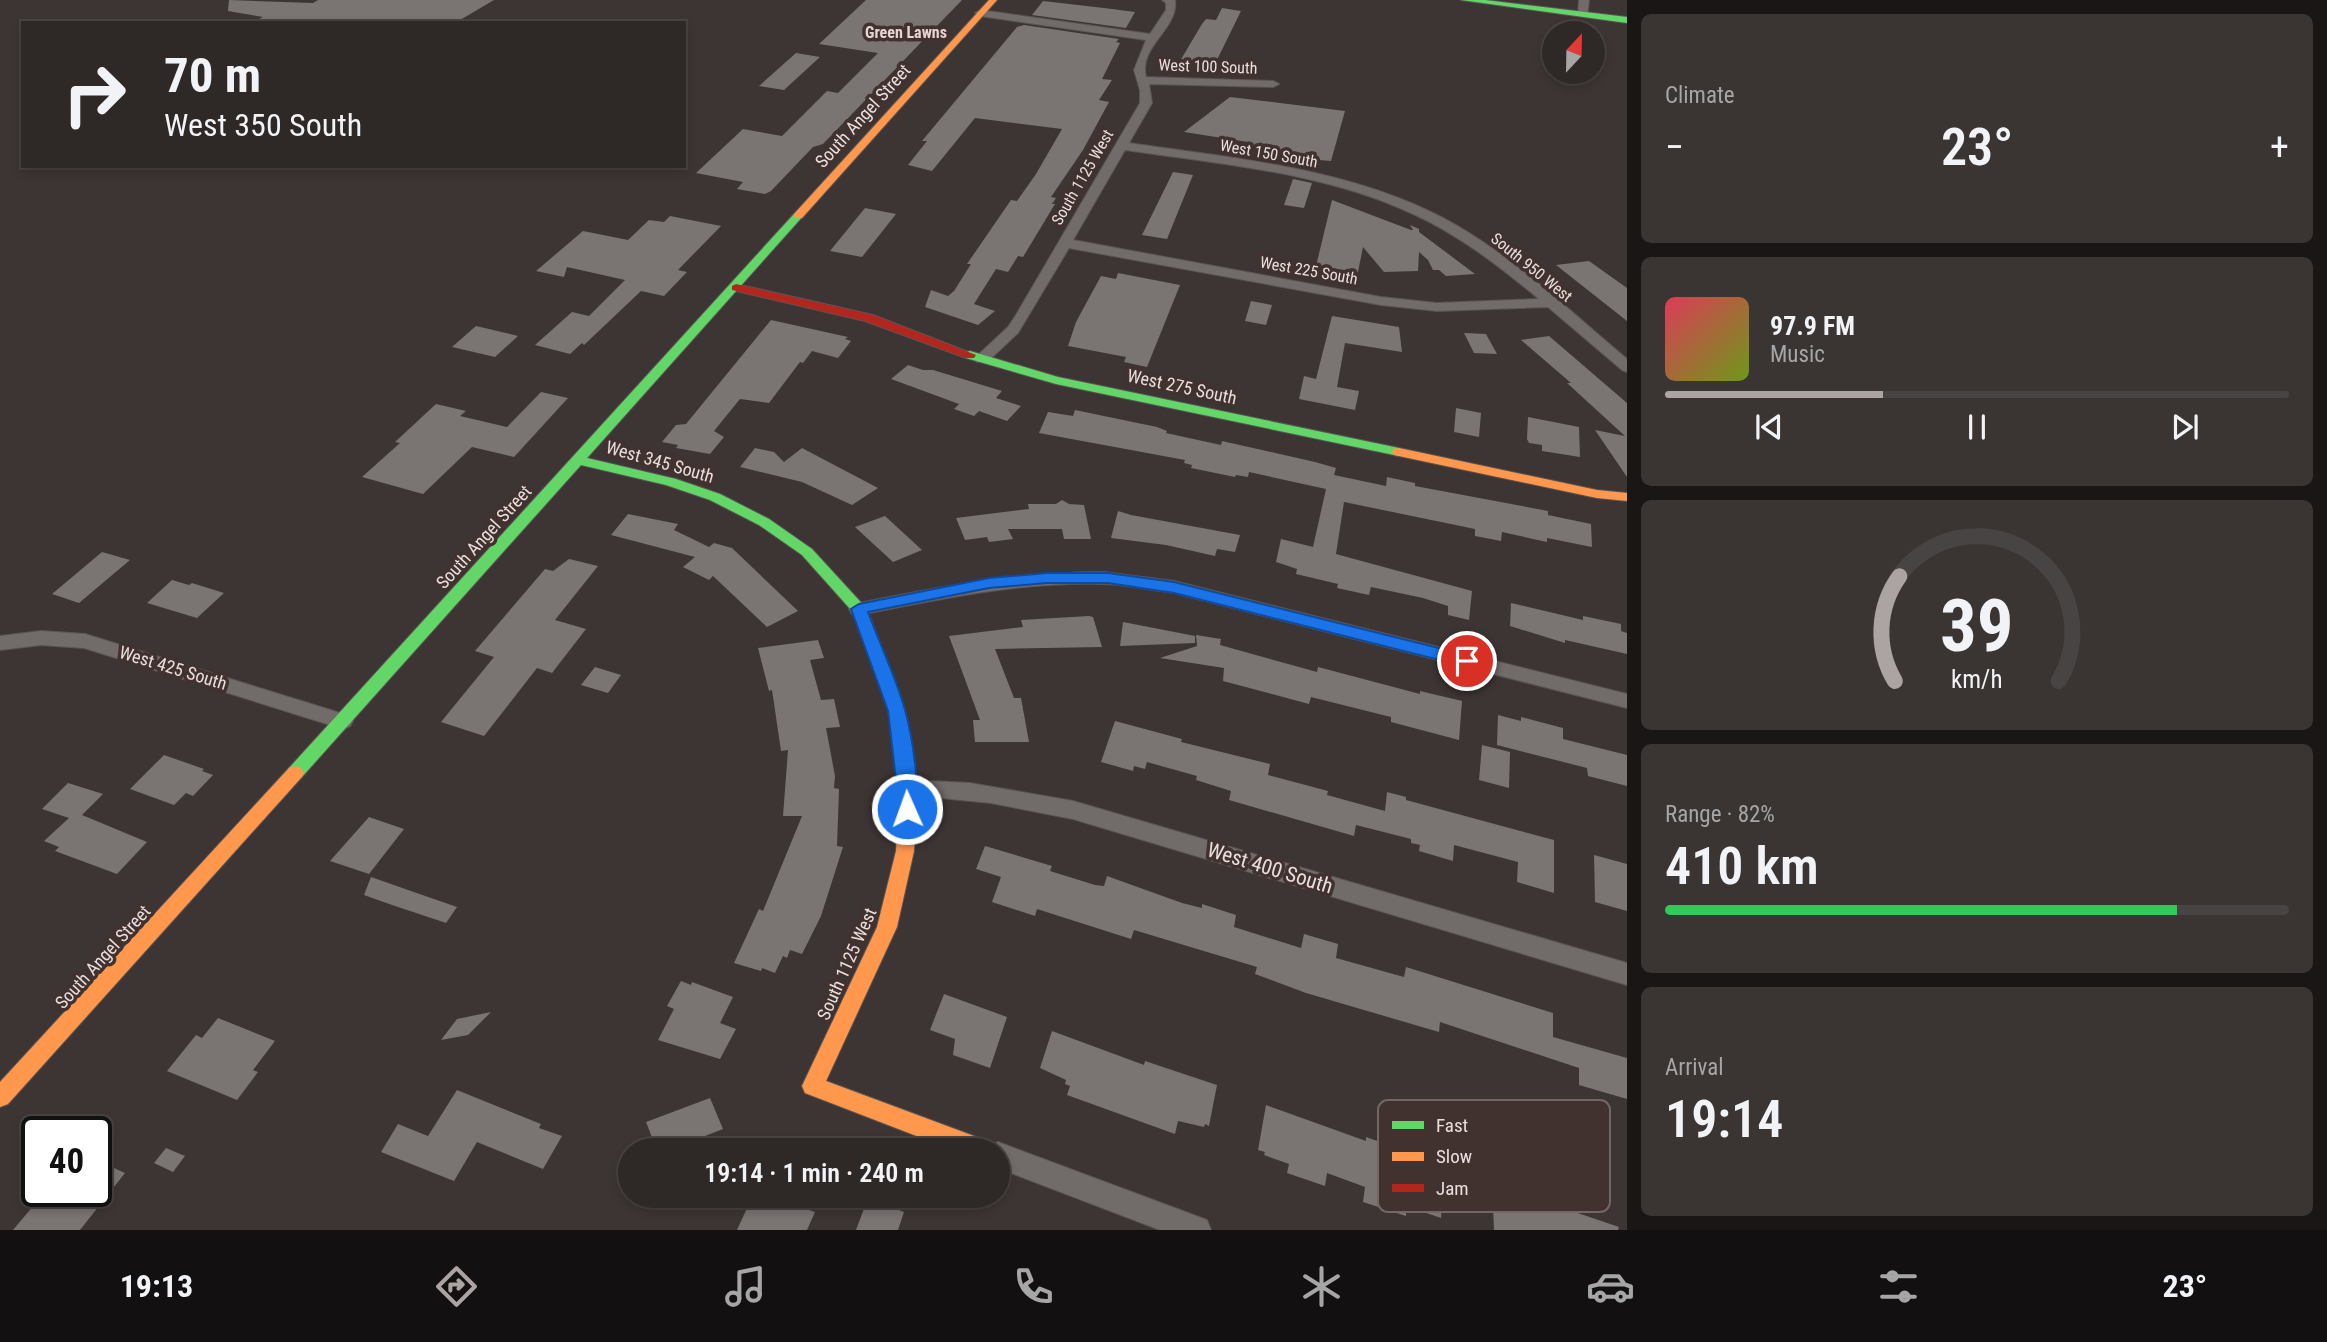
<!DOCTYPE html>
<html lang="en">
<head>
<meta charset="utf-8">
<style>
  body { margin:0; font-family:"Roboto Condensed",sans-serif; background:#3a3433; color:#f1f3f6; height:100vh; display:flex; flex-direction:column; font-size:26px; white-space:nowrap }
  * { box-sizing:border-box; margin:0 }
  p { font-size:23px; color:#a7a6a7 }
  .icon { flex:none; width:38px; height:38px; fill:none; stroke:currentColor; stroke-width:2; stroke-linecap:round; stroke-linejoin:round }
  .map { position:relative; flex:1; overflow:hidden }
  .panel { display:flex; flex-direction:column; gap:14px; padding:14px; background:#191615; width:700px }
  .panel>* { flex:none }
  .top-card { position:absolute; left:21px; top:21px; width:665px; height:147px; border-radius:0px; box-shadow:0 4px 10px #0003,0 0 0 2px #494444; background:#2e2827; color:#f1f3f6; overflow:hidden }
  .needle { width:46px; rotate:22deg }
  .tools { position:absolute; left:1542px; top:21px; display:grid; gap:14px }
  .tools a { display:grid; place-items:center; width:63px; height:63px; border-radius:50%; background:#2e2827; box-shadow:0 4px 10px #0003,0 0 0 2px #494444; font-size:35px }
  .speed { position:absolute; left:21px; top:1116px; display:flex; gap:14px; font-size:35px; font-weight:700; text-align:center }
  .speed>* { display:grid; place-content:center; width:91px; height:91px; border-radius:50%; background:#2e2827; box-shadow:0 4px 10px #0003,0 0 0 2px #494444; line-height:1 }
  .speed .limit { border:4px solid #111; border-radius:10px; background:#fff; color:#111 }
  .pin { position:absolute; display:grid; place-items:center; width:60px; height:60px; color:#fff; margin:-30px; border:4px solid #fff; border-radius:50%; box-shadow:0 2px 7px #0007 }
  .me { position:absolute; width:77px; margin:-38px; rotate:358deg; stroke-linejoin:round; filter:drop-shadow(0 0 5px #0008) }
  .turn { display:flex; align-items:center; gap:24px; height:147px; padding:0 28px; font-size:32px }
  .turn .icon { width:91px; height:91px; stroke-width:2.5 }
  .turn b { display:block; font-size:49px; line-height:60px }
  .big { font-size:52px; font-weight:600; line-height:1.1 }
  .panel .tile { flex:1; display:flex; flex-direction:column; justify-content:center; gap:10px; min-width:0; padding:0 24px; border-radius:10px; background:#3a3433 }
  .panel .dial { align-items:center; gap:0 }
  .dial svg { height:182px; overflow:visible; fill:none; stroke:#494444; stroke-width:7; stroke-linecap:round; text-anchor:middle }
  .dial text { fill:#f1f3f6; stroke:none }
  .song { display:flex; align-items:center; gap:21px }
  .cover { width:84px; height:84px; border-radius:10px; background:linear-gradient(135deg,hsl(350 70% 55%),hsl(80 70% 35%)) }
  .played { height:7px; border-radius:4px; background:linear-gradient(90deg,#aca4a2 35%,#494444 35%) }
  .keys { display:flex; justify-content:space-around; direction:ltr }
  .heat { display:flex; justify-content:space-between; align-items:center; font-size:38px; direction:ltr }
  .charge { height:10px; border-radius:5px; background:linear-gradient(90deg,#34c759 82%,#494444 0) }
  .trip { position:absolute; left:618px; top:1138px; width:392px; height:70px; border-radius:35px; background:#2e2827; box-shadow:0 4px 10px #0003,0 0 0 2px #494444; font-weight:600; line-height:70px; text-align:center }
  .tab-bar { display:flex; height:112px; justify-content:space-around; align-items:center; background:#121010; color:#a7a6a7 }
  .tab-bar .icon { width:49px; height:49px }
  .tab-bar .active { color:#aca4a2 }
  .tab-bar b { font-size:32px; color:#f1f3f6 }
  main { display:flex; flex:1; min-height:0 }
  .map>svg:first-child { display:block }
  .building { fill:#7a7473 }
  .lines { fill:none; stroke-linecap:round; stroke-linejoin:round }
  .street-casing { stroke:#5b5453; stroke-width:2 }
  .fast-casing { stroke:#5b5453; stroke-width:2 }
  .slow-casing { stroke:#5b5453; stroke-width:2 }
  .jam-casing { stroke:#5b5453; stroke-width:2 }
  .street { fill:#716b6a; fill-rule:evenodd }
  .fast { fill:#63d668; fill-rule:evenodd }
  .slow { fill:#ff974d; fill-rule:evenodd }
  .jam { fill:#b3261e; fill-rule:evenodd }
  .route { fill:#1a73e8; stroke:#114b97; stroke-width:2 }
  .labels { text-anchor:middle; stroke-width:7; stroke-linejoin:round; paint-order:stroke }
  .far-neighbourhood-label { font-size:16px; font-weight:bold; fill:#e6d4d1; stroke:#413230 }
  .far-street-label { font-size:16px; fill:#e8dfdd; stroke:#413230 }
  .street-label { font-size:18px; fill:#e8dfdd; stroke:#413230 }
  .near-street-label { font-size:21px; fill:#e8dfdd; stroke:#413230 }
  .key { fill:#413230; stroke:#736664; stroke-width:2 }
  .key-label { font-size:19px; fill:#e8dfdd }
</style>
</head>
<body>
<main>
<div class="map">
<svg width="1627" height="1230" viewBox="0 0 1627 1230">
  <rect width="100%" height="100%" fill="#3d3534"/>
  <path class="building" d="M229 0 313 3 318 0H494L455 23H251L263 17 228 11Z
    M866 0H962L823 144 813 147 771 191 765 194 737 189 743 182 696 173 743 129 782 136 827 91 838 93 878 53 819 44Z
    M1043 1 1104 8 1135 12 1126 28 1032 15Z
    M1222 8 1241 11 1213 68 1180 61 1202 24 1206 19 1216 20Z
    M1024 25 1119 39 1116 42 1120 43 1102 79 1112 80 1099 100 1109 102 1083 150 1051 197 1056 198 1052 204H1055L1023 257 1018 256 1008 272 996 269 974 304 995 311 978 325 925 307 931 290 948 296 954 291 971 264H967L1011 200 1017 201 1036 174 1062 129 975 118 932 171 908 165 927 141H922L1017 27Z
    M796 53 820 57 784 90 759 86Z
    M1230 97 1345 111 1331 161 1319 160 1316 171 1297 166 1301 156 1295 155 1246 147 1248 142 1184 132Z
    M1173 172 1193 175 1167 239 1142 235Z
    M1293 179 1312 183 1304 208 1284 205Z
    M1332 200 1411 230H1413L1410 225 1419 229V232L1475 274 1446 276 1439 270H1433L1428 260 1419 252 1418 271 1384 272 1363 247 1358 272 1316 266Z
    M865 208 896 214 862 257 830 251Z
    M670 216 721 226 678 270 687 272 664 296 641 291 584 345 582 343 570 354 535 345 572 312 589 316 625 280 567 267 564 277 536 271 583 231 628 240 649 220 664 222Z
    M1589 261 1627 288V321L1556 265Z
    M1118 273 1180 285 1147 367 1124 362 1126 357 1068 346 1076 322 1101 276 1116 279Z
    M1251 301 1272 305 1266 325 1245 321Z
    M1332 316 1399 327 1402 352 1345 343 1337 387 1359 391 1355 410 1299 399 1304 376 1316 379Z
    M771 320 848 337 845 339 851 341 838 358 812 351 803 363 800 362 769 403 740 399 714 431 724 437 710 454 676 448 678 445 662 442 676 425 686 424Z
    M476 326 518 336 495 357 452 347Z
    M1464 333 1486 334 1497 354 1474 353Z
    M1549 336 1627 403V477L1595 430 1625 436 1567 383H1571L1521 340Z
    M908 365 923 370H933L1002 391 996 398 1021 406 1007 421 979 411 974 416 954 409 959 404 891 379Z
    M541 392 568 398 514 457 472 447 423 494 362 477 400 443 395 442 436 404 466 411 460 416 507 427Z
    M1456 408 1481 413 1479 437 1454 432Z
    M1075 410 1157 427 1167 431 1166 433 1221 445 1222 441 1315 462 1336 468 1334 475 1386 486 1387 477 1415 483V486L1548 511V515L1591 524 1592 547 1547 538V542L1502 532 1501 541 1475 536V529L1344 502 1336 554 1472 591 1469 620 1448 615V606L1423 598 1371 587 1369 595 1337 588 1338 584 1296 574 1297 569 1276 562 1281 539 1313 547 1326 489 1249 472 1248 477 1236 475 1235 477 1191 468 1192 465 1184 463 1185 460 1039 433 1048 412 1073 416Z
    M1528 417 1579 427 1580 457 1542 451V445L1529 443 1527 439Z
    M755 448 774 452 784 462 802 448 878 488 852 505 802 482 740 467Z
    M1062 500 1069 504 1084 505 1091 539H1064L1062 529H1008L1013 539 989 542 987 537 965 540 956 518 1029 509 1028 504H1056Z
    M1118 511 1131 515 1240 535 1235 552 1217 549 1215 556 1166 545 1111 538Z
    M628 514 678 524 674 530 709 547 714 543 732 548 798 611 767 627 713 576 709 580 683 567 695 557 611 535Z
    M885 516 922 550 893 562 855 527Z
    M102 552 130 560 79 603 52 594Z
    M569 559 598 566 555 620 586 629 552 673 537 668 484 736 441 722 494 657 475 651 545 569 553 571Z
    M172 580 189 585 192 583 224 593 197 618 147 603Z
    M1511 603 1583 620V616L1621 624V631L1627 633V654L1565 640V643L1510 626Z
    M1089 616 1093 617 1102 647 995 649 1014 698H1021L1029 742H975L973 720H980L949 636 1023 627 1021 620Z
    M1123 622 1195 636V643L1120 646Z
    M1196 635 1221 639 1220 645 1317 672 1318 667 1420 694V691L1462 701 1459 740 1391 722V717L1311 697 1309 704 1223 681 1224 668 1160 658 1197 646Z
    M818 640 824 658 810 660 821 700 834 699 840 727 826 728 835 776 834 788 839 789 837 846 843 847 821 916 802 954 790 950 787 958 783 956 775 973 762 968 761 971 734 963 759 909 763 911 802 816H783L788 750 781 751 772 690 769 691 758 648Z
    M595 667 621 675 608 693 581 685Z
    M1498 715 1521 721V717L1563 728V739L1627 755V786L1588 776 1587 768 1497 745Z
    M1115 721 1182 739 1181 742 1270 764 1268 775 1328 791 1327 795 1385 811 1387 792 1406 797V800L1554 840V893L1517 882 1518 862 1454 845 1453 861 1419 851 1420 845 1411 843V839L1356 825 1354 836 1229 800 1231 791 1196 780 1197 776 1147 762 1145 769 1134 766 1133 771 1101 762Z
    M1482 745 1510 752 1509 788 1479 780Z
    M164 755 204 769 202 771 213 775 193 796 186 793 174 805 130 789Z
    M68 783 103 794 82 815 147 842 117 874 55 851 59 847 44 841 69 818 42 809Z
    M369 817 404 829 369 874 330 861Z
    M985 846 1052 866 1050 871 1095 885 1104 886 1107 876 1182 903 1202 908V904L1236 915 1234 927 1301 948 1304 934 1338 944 1336 958 1404 977 1406 967 1553 1013V1037L1627 1058V1099L1579 1085V1068L1440 1022 1439 1032 1306 993 1255 974 1257 967 1134 930 1131 939 1037 909 1035 916 992 902 1001 877 976 869Z
    M1594 855 1627 864V911L1595 902Z
    M371 877 431 898 457 907 446 923 392 905 364 895Z
    M681 981 691 985 692 982 733 997 720 1023 736 1029 720 1059 658 1040 674 1009 667 1006Z
    M944 994 1007 1017 990 1068 953 1055 955 1039 930 1030Z
    M491 1012 468 1035 441 1040 457 1019Z
    M218 1018 275 1041 253 1070 258 1072 237 1100 167 1071 196 1035 202 1038Z
    M1052 1031 1144 1065 1145 1061 1217 1085 1209 1126 1205 1124 1204 1127 1178 1121 1175 1134 1067 1095 1070 1086 1065 1084 1066 1080 1040 1068Z
    M457 1090 541 1124 539 1128 562 1136 543 1169 477 1142 454 1181 381 1152 398 1124 428 1136Z
    M710 1098 723 1129 705 1136 711 1150H657L646 1122Z
    M1266 1105 1366 1141V1137L1445 1165 1441 1218 1406 1206V1216L1363 1202 1365 1187 1327 1173 1325 1186 1287 1173 1289 1164 1264 1155 1265 1152 1258 1150Z
    M166 1148 185 1156 173 1172 154 1163Z
    M96 1160 125 1173 80 1230H13L45 1192H96Z
    M1492 1184 1619 1227 1618 1230H1494Z
    M753 1195H796L813 1202 809 1210 815 1212 807 1230H737Z
    M868 1198 904 1212 898 1230H856Z"/>
  <g class="lines">
    <defs>
      <path id="street" d="M1162 0H1175C1179 29 1138 46 1146 77L1273 81 1279 84 1273 87 1149 84 1152 103 1129 143C1239 159 1358 169 1456 225 1518 261 1572 313 1627 359V372L1622 370 1548 307 1437 311 1381 305 1069 248 1018 333 987 362H977L974 359 977 356 1008 327 1016 315 1140 103V90L1134 70 1146 40 980 16 975 13 980 10 1150 34 1166 10V3ZM1125 150C1220 164 1323 172 1411 213 1458 234 1499 266 1539 299L1437 303 1381 297 1073 240Z
        M1579 0H1589L1587 17 1578 15Z
        M1104 572 1174 581 1627 694V708L1174 593C1151 590 1128 585 1105 584 1022 581 940 599 859 615L852 614 849 609 852 604 859 603C941 586 1021 572 1104 572Z
        M41 631 85 634 350 716 353 721 350 726 343 729 84 648 41 645 0 650V636Z
        M908 780 970 783 1073 801 1627 963V985L1073 819 991 803 900 794 897 788 900 782Z
        M998 1142 1207 1220 1211 1230H1160L998 1168V1150H987L988 1146Z"/>
      <path id="fast" d="M1461 0H1485L1627 17V23Z
        M794 214 803 216 587 458 676 479 720 494 769 519 812 549 867 609 905 711 917 792 914 797 908 799 902 797 899 792 889 711 852 611 802 555 759 525 710 500 666 485 581 465 301 778H289L286 773 289 768Z
        M970 351 1058 377 1399 448 1406 452 1399 456 1056 384 966 358V352Z"/>
      <path id="slow" d="M989 0H997L802 218H794V214Z
        M1399 448 1597 490 1627 493V501L1597 498 1394 455 1392 452 1394 449Z
        M295 766 301 768 304 773 301 778 8 1104 0 1107V1082L289 768Z
        M908 785 914 787 917 792 914 851 897 927 826 1081 990 1142 993 1150H953L805 1093 802 1086 877 927 896 851 899 792 902 787Z"/>
      <path id="jam" d="M736 284 873 315 976 355 974 358H966L865 321 732 290V286Z"/>
    </defs>
    <use href="#street" class="street-casing"/>
    <use href="#fast" class="fast-casing"/>
    <use href="#slow" class="slow-casing"/>
    <use href="#jam" class="jam-casing"/>
    <use href="#street" class="street"/>
    <use href="#fast" class="fast"/>
    <use href="#slow" class="slow"/>
    <use href="#jam" class="jam"/>
  </g>
  <path class="route" d="M1047 573H1108L1174 582 1467 655 1475 661 1467 667 1174 593 1108 583H1047L989 588 868 612C880 645 896 677 905 710 911 731 923 796 913 814H900L888 711 851 609 859 604 989 578Z"/>
  <g class="labels">
    <g class="far-neighbourhood-label">
      <text x="906" y="38">Green Lawns</text>
    </g>
    <g class="far-street-label">
      <text transform="translate(1208 66) rotate(2)" y="6">West 100 South</text>
      <text transform="translate(1269 153) rotate(10)" y="6">West 150 South</text>
      <text transform="translate(1082 177) rotate(-60)" y="6">South 1125 West</text>
      <text transform="translate(1532 267) rotate(39)" y="6">South 950 West</text>
      <text transform="translate(1309 270) rotate(10)" y="6">West 225 South</text>
    </g>
    <g class="street-label">
      <text transform="translate(863 116) rotate(-48)" y="6">South Angel Street</text>
      <text transform="translate(1182 387) rotate(12)" y="6">West 275 South</text>
      <text transform="translate(660 462) rotate(16)" y="6">West 345 South</text>
      <text transform="translate(484 537) rotate(-48)" y="6">South Angel Street</text>
      <text transform="translate(173 668) rotate(17)" y="6">West 425 South</text>
      <text transform="translate(103 957) rotate(-48)" y="6">South Angel Street</text>
      <text transform="translate(847 964) rotate(-66)" y="6">South 1125 West</text>
    </g>
    <g class="near-street-label">
      <text transform="translate(1270 868) rotate(17)" y="7">West 400 South</text>
    </g>
  </g>
  <rect x="1378" y="1100" width="232" height="112" rx="10" class="key"/>
  <rect x="1392" y="1121" width="32" height="8" fill="#63d668"/>
  <rect x="1392" y="1152" width="32" height="9" fill="#ff974d"/>
  <rect x="1392" y="1184" width="32" height="8" fill="#b3261e"/>
  <g class="key-label">
    <text x="1436" y="1132">Fast</text>
    <text x="1436" y="1163">Slow</text>
    <text x="1436" y="1195">Jam</text>
  </g>
</svg>
<div class="tools">
<a><svg class="needle" viewBox="-14 -14 28 28"><path d="M0-13l5 13h-10z" fill="#e53935"/><path d="M0 13l5-13h-10z" fill="#a7a6a7"/></svg></a>
</div>
<div class="speed"><div class="limit">40</div></div>
<div class="pin" style="left:1467px;top:661px;background:#d93025"><svg class="icon" aria-label="arrive" viewBox="0 0 24 24"><path d="M6 21V4h12l-3 4 3 4H6"/></svg></div>
<svg class="me" style="left:907px;top:809px" viewBox="-20 -20 40 40"><circle r="17" fill="#1a73e8" stroke="#fff" stroke-width="3"/><path d="M0-11L8 9 0 5-8 9z" fill="#fff"/></svg>
<div class="trip">19:14 · 1 min · 240 m</div>
<div class="top-card">
<div class="turn"><svg class="icon" aria-label="right" viewBox="0 0 24 24"><path d="M7 20v-9h11M14 6l5 5-5 5"/></svg><div><b>70 m</b>West 350 South</div></div>
</div>
</div>
<section class="panel">
<div class="tile"><p>Climate</p>
<div class="heat"><a>−</a><b class="big">23°</b><a>+</a></div>
</div>
<div class="tile">
<div class="song"><i class="cover"></i><div><b>97.9 FM</b><p>Music</p></div></div>
<div class="played"></div>
<div class="keys"><svg class="icon" aria-label="previous" viewBox="0 0 24 24"><path d="M18 5L8 12l10 7zM5 5v14"/></svg><svg class="icon" aria-label="pause" viewBox="0 0 24 24"><path d="M8 5v14M16 5v14"/></svg><svg class="icon" aria-label="next" viewBox="0 0 24 24"><path d="M6 5l10 7-10 7zM19 5v14"/></svg></div>
</div>
<div class="tile dial"><svg viewBox="0 0 100 80">
<path d="M14 69A42 42 0 1 1 86 69"/>
<path d="M14 69A42 42 0 0 1 16 23" stroke="#aca4a2"/>
<text x="50" y="56" font-size="32" font-weight="700">39</text>
<text x="50" y="72" font-size="11">km/h</text>
</svg></div>
<div class="tile"><p>Range · 82%</p><b class="big">410 km</b><div class="charge"></div></div>
<div class="tile"><p>Arrival</p><b class="big">19:14</b></div>
</section>
</main>
<nav class="tab-bar">
<b>19:13</b>
<svg class="icon active" aria-label="directions" viewBox="0 0 24 24"><path d="M12 3l9 9-9 9-9-9zM9 14v-3h6M13 9l2 2-2 2"/></svg>
<svg class="icon" aria-label="music" viewBox="0 0 24 24"><path d="M9 18V5l10-2v13"/><circle cx="6" cy="18" r="3"/><circle cx="16" cy="16" r="3"/></svg>
<svg class="icon" aria-label="phone" viewBox="0 0 24 24"><path d="M5 4h4l2 5-3 2q2 4 5 5l2-3 5 2v4C11 20 4 13 5 4z"/></svg>
<svg class="icon" aria-label="climate" viewBox="0 0 24 24"><path d="M12 3v18M4 7l16 10M4 17L20 7"/></svg>
<svg class="icon" aria-label="car" viewBox="0 0 24 24"><path d="M5 17H2v-5l4-1 3-4h7l3 4 3 1v5h-3M9 17h6M6 11h13"/><circle cx="7" cy="17" r="2"/><circle cx="17" cy="17" r="2"/></svg>
<svg class="icon" aria-label="filters" viewBox="0 0 24 24"><path d="M4 7h16M4 17h16"/><circle cx="9" cy="7" r="2"/><circle cx="15" cy="17" r="2"/></svg>
<b>23°</b>
</nav>
</body>
</html>
